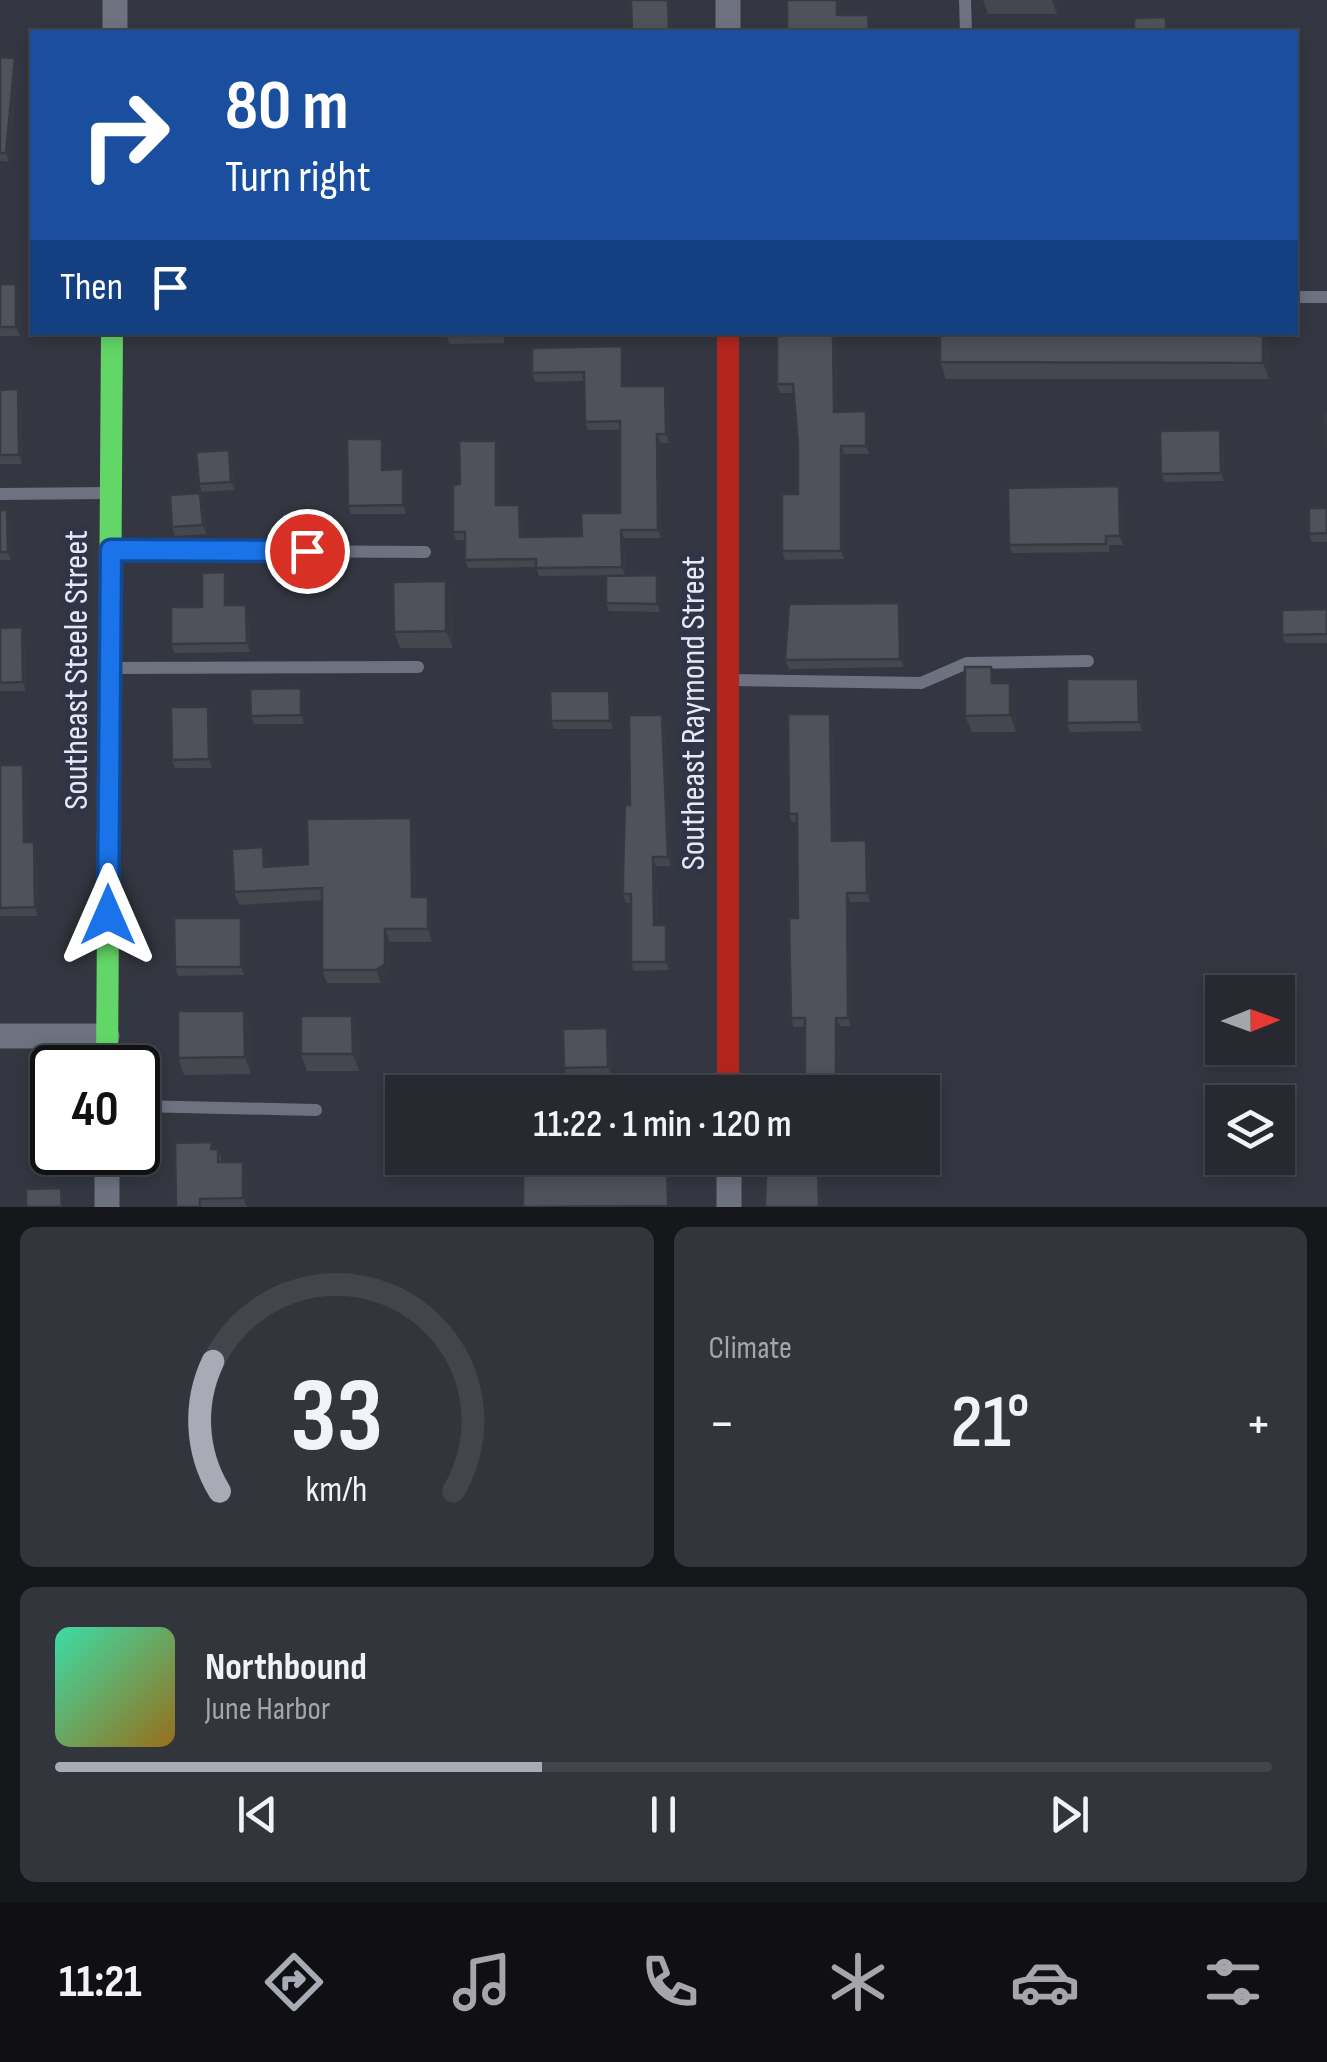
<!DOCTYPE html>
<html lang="en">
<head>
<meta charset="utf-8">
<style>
  body { margin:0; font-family:"Sofia Sans Condensed",sans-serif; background:#33353d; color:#f1f3f6; height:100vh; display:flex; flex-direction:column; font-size:38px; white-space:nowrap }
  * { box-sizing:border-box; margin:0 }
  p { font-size:32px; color:#a4a6ab }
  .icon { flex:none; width:55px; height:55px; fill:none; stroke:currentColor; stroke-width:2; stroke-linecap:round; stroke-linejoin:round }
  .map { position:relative; height:1207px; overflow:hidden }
  .details { display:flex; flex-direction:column; gap:20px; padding:20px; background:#15171b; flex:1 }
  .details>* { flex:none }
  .banner { position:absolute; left:30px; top:30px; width:1268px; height:305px; border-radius:0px; box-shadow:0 5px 15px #0003,0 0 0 2px #43454d; background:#1a4fa0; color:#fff; overflow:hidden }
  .needle { width:65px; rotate:89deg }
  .fabs { position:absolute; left:1205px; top:975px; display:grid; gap:20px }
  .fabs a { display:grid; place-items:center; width:90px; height:90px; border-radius:0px; background:#272931; box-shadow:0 5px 15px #0003,0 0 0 2px #43454d; font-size:50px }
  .speed { position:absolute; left:30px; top:1045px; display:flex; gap:20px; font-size:50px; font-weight:700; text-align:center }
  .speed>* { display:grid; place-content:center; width:130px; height:130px; border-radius:50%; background:#272931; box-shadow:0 5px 15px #0003,0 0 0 2px #43454d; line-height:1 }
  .speed .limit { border:5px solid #111; border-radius:15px; background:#fff; color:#111 }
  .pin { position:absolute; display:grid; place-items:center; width:85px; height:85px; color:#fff; margin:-42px; border:5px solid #fff; border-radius:50%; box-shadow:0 2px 10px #0007 }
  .me { position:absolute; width:110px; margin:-55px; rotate:0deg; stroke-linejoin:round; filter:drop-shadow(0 0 8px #0008) }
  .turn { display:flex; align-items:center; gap:35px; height:210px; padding:0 30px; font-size:45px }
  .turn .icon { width:130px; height:130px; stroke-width:2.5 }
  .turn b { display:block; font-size:70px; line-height:85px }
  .then { display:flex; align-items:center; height:95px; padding:0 30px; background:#0003; gap:20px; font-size:38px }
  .big { font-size:75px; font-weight:600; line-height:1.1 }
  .details .card { flex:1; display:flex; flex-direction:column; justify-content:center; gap:15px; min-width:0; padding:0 35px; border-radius:15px; background:#33353d }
  .details .dial { align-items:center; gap:0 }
  .dial svg { height:260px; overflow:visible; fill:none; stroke:#43454d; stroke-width:7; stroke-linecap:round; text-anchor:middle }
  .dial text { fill:#f1f3f6; stroke:none }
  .song { display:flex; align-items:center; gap:30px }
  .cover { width:120px; height:120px; border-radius:15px; background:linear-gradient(135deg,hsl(160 70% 55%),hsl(40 70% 35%)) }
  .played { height:10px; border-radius:5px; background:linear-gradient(90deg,#a8abb6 40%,#43454d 40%) }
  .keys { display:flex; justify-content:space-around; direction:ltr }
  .heat { display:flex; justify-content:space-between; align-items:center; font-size:55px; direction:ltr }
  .details .tiles { flex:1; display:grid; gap:20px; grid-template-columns:1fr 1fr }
  .card:last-child { grid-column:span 2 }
  .trip { position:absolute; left:385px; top:1075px; width:555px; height:100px; border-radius:0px; background:#272931; box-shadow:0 5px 15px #0003,0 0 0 2px #43454d; font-weight:600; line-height:100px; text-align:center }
  .menu { display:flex; height:160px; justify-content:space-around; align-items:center; background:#101014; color:#a4a6ab }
  .menu .icon { width:70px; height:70px }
  .menu .selected { color:#a8abb6 }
  .menu b { font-size:45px; color:#f1f3f6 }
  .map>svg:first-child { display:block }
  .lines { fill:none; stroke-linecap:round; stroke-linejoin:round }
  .lane { stroke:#6d7180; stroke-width:12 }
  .street { stroke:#6d7180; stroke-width:25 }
  .fast { stroke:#63d668; stroke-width:22 }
  .jam { stroke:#b3261e; stroke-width:22 }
  .wall { fill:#44474e }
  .shaded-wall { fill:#373940 }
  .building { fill:#4f525b; stroke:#373940; stroke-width:2.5 }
  .route-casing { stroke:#114b97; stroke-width:25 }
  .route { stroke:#1a73e8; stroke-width:18 }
  .labels { text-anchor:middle; stroke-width:10; stroke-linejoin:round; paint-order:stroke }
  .street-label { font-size:35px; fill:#e6e9f5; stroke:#2f3446 }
</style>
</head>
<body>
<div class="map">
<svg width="1327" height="1207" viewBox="0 0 1327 1207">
  <rect width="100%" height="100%" fill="#343741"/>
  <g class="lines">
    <path class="lane" d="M965 0 966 32
      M1295 297H1327
      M0 494 109 493
      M113 550 425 552
      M112 668 418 667
      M729 680 921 683 967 663 1088 661
      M138 1106 316 1110"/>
    <path class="street" d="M115 32V0
      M728 32V0
      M0 1036H107
      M729 1158V1207
      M107 1207V1152"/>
    <path class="fast" d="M107 1068 112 332"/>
    <path class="jam" d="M728 332V1092"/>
  </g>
  <path class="wall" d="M983 0H1057V14H988Z
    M0 57 18 67 9 162 0 161Z
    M0 284H16L19 293 20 336H0Z
    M446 332H504V343L449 344Z
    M940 332H1265L1269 344V379H946L940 362Z
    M836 343 837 412 866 411 869 420V454H844V559L785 560 782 551 798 494V444L794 393H780L777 384Z
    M622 346 625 355V386L668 394 669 443H661V538H624L625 575 539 576 536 567 468 568 465 560V540H456L453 532 460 484 496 441 499 450V505L522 513 523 537 582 536 620 513V430H588L585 422 584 381 535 382 532 373Z
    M0 390 21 398 22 464H0Z
    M1223 438 1224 481 1164 482 1161 474Z
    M382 439 385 448V469H403L406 478V514H351L348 506Z
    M229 450 232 458 235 490 202 492 199 484Z
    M200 493 203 502 206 534 175 536 172 527Z
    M1122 495 1123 545H1109V552L1012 553 1009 545Z
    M1327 508V542H1312L1309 534Z
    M0 510 10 518 11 560H0Z
    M228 581V605L249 614 250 652 174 653 171 644Z
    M446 581 452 598 453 648H400L394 632Z
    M660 583V612L609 611 606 603Z
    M899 603 903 611 904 667 789 669 785 660Z
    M1327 609V643H1285L1282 635Z
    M0 628 25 636 26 691H0Z
    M1138 679 1141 687 1142 731 1070 732 1067 723Z
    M997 683 1016 700V732H972L965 716Z
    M301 688 304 696V724H254L251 716Z
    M609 691 612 699 613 729H554L551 721Z
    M208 707 211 715 212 768H175L172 760Z
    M830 714 833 722 835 841 866 840 869 849 870 902H850L851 1026H840L839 1084 808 1083 805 1075V1027H794L791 1018 798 918 797 822H792L789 814Z
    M662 715 665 724 671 866H656L657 925 669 933V970L634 971 631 962V903H626L623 894 630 805Z
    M0 765H23L26 773 27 842 37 851 38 916H0Z
    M411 818 416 830V897L432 909V942H390L389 976 381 983H327L322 970V900L239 905 234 892 268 860V866L308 864Z
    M244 926V975L178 976 175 967Z
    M244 1011 250 1027 251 1074 184 1075 178 1058Z
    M352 1016 358 1032 359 1071H307L301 1054Z
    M607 1028 610 1037 611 1076H567L564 1068Z
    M212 1142 214 1149 221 1157V1162L246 1170 247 1207H176Z"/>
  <path class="shaded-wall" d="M668 0H671L672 32H669Z
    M837 0H840L841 26 837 15Z
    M1052 0H1057V14Z
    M868 15 872 26V32H869Z
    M15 58 18 67 9 162 6 153Z
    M16 284 19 293 20 336 16 327Z
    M1263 332H1265L1269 344V379L1263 363Z
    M833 335 836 343 837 420 834 412Z
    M622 346 625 355V395L622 386Z
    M665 386 668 394 669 443 666 434Z
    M18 389 21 398 22 464 19 455Z
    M866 411 869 420V454L866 446Z
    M1220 430 1223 438 1224 481 1221 473Z
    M657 434 661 443V538L658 530Z
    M382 439 385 448V478L382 470Z
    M496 441 499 450V513L496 505Z
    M841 446 844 454V559L841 551Z
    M229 450 232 458 235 490 231 482Z
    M403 469 406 478V514L403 505Z
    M1119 486 1122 495 1123 545 1120 536Z
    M200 493 203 502 206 534 203 525Z
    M519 505 522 513 523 545 520 537Z
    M7 510 10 518 11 560 8 552Z
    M621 530 624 538 625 575 622 567Z
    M225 572 228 581V614L225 605Z
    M657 575 660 583V612L657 604Z
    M446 581 452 598 453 648 446 631Z
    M899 603 903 611 904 667 900 659Z
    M246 605 249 614 250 652 247 643Z
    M22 627 25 636 26 691 23 682Z
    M1138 679 1141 687 1142 731 1139 722Z
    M1010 683 1016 700V732L1010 715Z
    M301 688 304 696V724L301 715Z
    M609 691 612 699 613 729 610 721Z
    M208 707 211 715 212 768 209 759Z
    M830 714 833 722 835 849 832 841Z
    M662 715 665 724 671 866 668 857Z
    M23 765 26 773 27 851 24 842Z
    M411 818 416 830V909L412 897Z
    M866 840 869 849 870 902 867 893Z
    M34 842 37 851 38 916 35 907Z
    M263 847 268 860 269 879 264 867Z
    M653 857 656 866 657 934 654 925Z
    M847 893 850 902 851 1026 848 1018Z
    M428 897 432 909V942L428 929Z
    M241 918 244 926V975L241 967Z
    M666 925 669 933V970L666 962Z
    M385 929 390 942 389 976 381 983 376 970Z
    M244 1011 250 1027 251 1074 245 1057Z
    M352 1016 358 1032 359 1071 353 1054Z
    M836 1018 840 1026 839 1084 836 1075Z
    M607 1028 610 1037 611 1076 608 1067Z
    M667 1158H670L671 1207H668Z
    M818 1158H822L823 1207H819Z
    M243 1162 246 1170 247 1207 243 1198Z"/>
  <path class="building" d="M631 0H668L669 32H632Z
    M787 0H837V15H868L869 32H787Z
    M1166 17V32H1134V18Z
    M0 57 15 58 6 153H0Z
    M0 284H16V327H0Z
    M446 332H501V335H446Z
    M940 332H1263V363L940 362Z
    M777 335H833L834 412 866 411V446H841V551H782V494H798V444L793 384H777Z
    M622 346V386H665L666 434H657L658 530H621L622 567 536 568V559L465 560V532H453V485L460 484 459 441H496V505H519L520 537 582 536 581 513H620V421L585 422 584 372 532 373V348Z
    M18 389 19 455H0V390Z
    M1324 412H1327V445H1325Z
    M1220 430 1221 473 1161 474 1160 431Z
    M347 439H382V470L403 469V505L348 506Z
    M229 450 231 482 199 484 196 452Z
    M1119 486 1120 536H1106V544L1009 545 1008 488Z
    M200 493 203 525 172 527 170 495Z
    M1309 508H1327V533L1309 534Z
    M0 510H7L8 552H0Z
    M225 572V605H246L247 643 171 644V607H202V573Z
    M657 575V604L606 603V576Z
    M446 581V631L394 632 393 582Z
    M899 603 900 659 785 660 789 604Z
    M1327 609V634L1282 635V610Z
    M22 627 23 682 0 683V628Z
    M965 667H991L992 683H1010V715L965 716Z
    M1067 679H1138L1139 722 1067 723Z
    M301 688V715L251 716 250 689Z
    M550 691H609L610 721H551Z
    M171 707H208L209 759 172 760Z
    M788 714H830L832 841 866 840 867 893H847L848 1018H836V1075H805V1018H791L789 918H798L797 814H789Z
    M629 715H662L668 857H653L654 925H666V962H631V894H623V872L625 805H630Z
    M0 765H23L24 842H34L35 907 0 908Z
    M1325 799H1327V847H1325Z
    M411 818 412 897H428V929H385V964L376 970H322V888L234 892 232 849 263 847 264 867 308 864 307 819Z
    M174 918H241V967H175Z
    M178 1011H244L245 1057 178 1058Z
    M301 1016H352L353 1054H301Z
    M607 1028 608 1067 564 1068 563 1029Z
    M816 1083V1092H791V1084Z
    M212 1142 211 1149H218V1162H243V1198L200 1199V1207H176L175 1143Z
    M628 1158H667L668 1206 523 1207V1174L612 1173 611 1164H628Z
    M774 1158H818L819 1207H765L766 1174H774Z
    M61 1188 62 1207H26V1189Z"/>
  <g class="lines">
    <defs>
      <path id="route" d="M108 915 111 550 307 551"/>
    </defs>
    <use href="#route" class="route-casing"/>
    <use href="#route" class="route"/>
  </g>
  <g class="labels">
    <g class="street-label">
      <text transform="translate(75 670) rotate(-90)" y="12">Southeast Steele Street</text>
      <text transform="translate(692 713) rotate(-90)" y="12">Southeast Raymond Street</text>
    </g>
  </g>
</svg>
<div class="fabs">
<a><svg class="needle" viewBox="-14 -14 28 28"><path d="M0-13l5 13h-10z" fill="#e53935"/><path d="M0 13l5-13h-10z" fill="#a4a6ab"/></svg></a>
<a><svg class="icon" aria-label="layers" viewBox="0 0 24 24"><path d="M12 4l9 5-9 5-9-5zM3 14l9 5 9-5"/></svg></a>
</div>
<div class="speed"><div class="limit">40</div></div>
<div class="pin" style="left:307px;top:551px;background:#d93025"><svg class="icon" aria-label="arrive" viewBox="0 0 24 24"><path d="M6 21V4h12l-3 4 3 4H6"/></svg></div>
<svg class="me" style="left:108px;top:915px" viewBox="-20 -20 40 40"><path d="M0-17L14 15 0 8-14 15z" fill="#1a73e8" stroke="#fff" stroke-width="4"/></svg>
<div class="trip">11:22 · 1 min · 120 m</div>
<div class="banner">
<div class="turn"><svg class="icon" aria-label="right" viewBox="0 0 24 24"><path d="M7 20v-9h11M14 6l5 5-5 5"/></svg><div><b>80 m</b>Turn right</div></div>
<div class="then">Then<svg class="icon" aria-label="arrive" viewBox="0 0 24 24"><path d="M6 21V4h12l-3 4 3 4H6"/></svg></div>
</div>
</div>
<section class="details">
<div class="tiles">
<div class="card dial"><svg viewBox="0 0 100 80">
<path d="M14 69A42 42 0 1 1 86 69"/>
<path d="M14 69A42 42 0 0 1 12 29" stroke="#a8abb6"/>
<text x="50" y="56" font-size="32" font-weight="700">33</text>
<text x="50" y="72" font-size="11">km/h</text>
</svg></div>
<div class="card"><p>Climate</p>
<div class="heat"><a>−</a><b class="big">21°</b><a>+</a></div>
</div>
<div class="card">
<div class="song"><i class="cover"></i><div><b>Northbound</b><p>June Harbor</p></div></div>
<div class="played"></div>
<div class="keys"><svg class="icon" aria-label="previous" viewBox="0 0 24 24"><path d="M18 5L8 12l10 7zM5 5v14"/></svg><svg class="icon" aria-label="pause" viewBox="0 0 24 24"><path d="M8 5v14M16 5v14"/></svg><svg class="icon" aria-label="next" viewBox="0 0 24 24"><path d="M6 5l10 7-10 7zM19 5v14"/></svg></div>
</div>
</div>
</section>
<nav class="menu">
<b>11:21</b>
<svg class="icon selected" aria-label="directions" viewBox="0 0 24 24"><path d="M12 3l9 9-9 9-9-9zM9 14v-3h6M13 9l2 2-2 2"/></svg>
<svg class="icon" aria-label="music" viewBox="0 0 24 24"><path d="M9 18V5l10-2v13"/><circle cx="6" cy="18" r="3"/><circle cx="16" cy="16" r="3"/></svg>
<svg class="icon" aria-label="phone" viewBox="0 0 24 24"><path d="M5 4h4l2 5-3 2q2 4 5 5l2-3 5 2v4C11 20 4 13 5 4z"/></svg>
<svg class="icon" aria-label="climate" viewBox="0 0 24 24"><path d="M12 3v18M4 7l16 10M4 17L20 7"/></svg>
<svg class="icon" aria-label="car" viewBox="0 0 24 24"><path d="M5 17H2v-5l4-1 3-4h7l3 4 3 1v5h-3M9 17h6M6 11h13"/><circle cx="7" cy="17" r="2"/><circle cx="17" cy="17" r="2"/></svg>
<svg class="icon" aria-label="filters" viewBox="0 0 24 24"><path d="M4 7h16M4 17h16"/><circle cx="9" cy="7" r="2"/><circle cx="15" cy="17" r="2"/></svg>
</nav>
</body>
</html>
